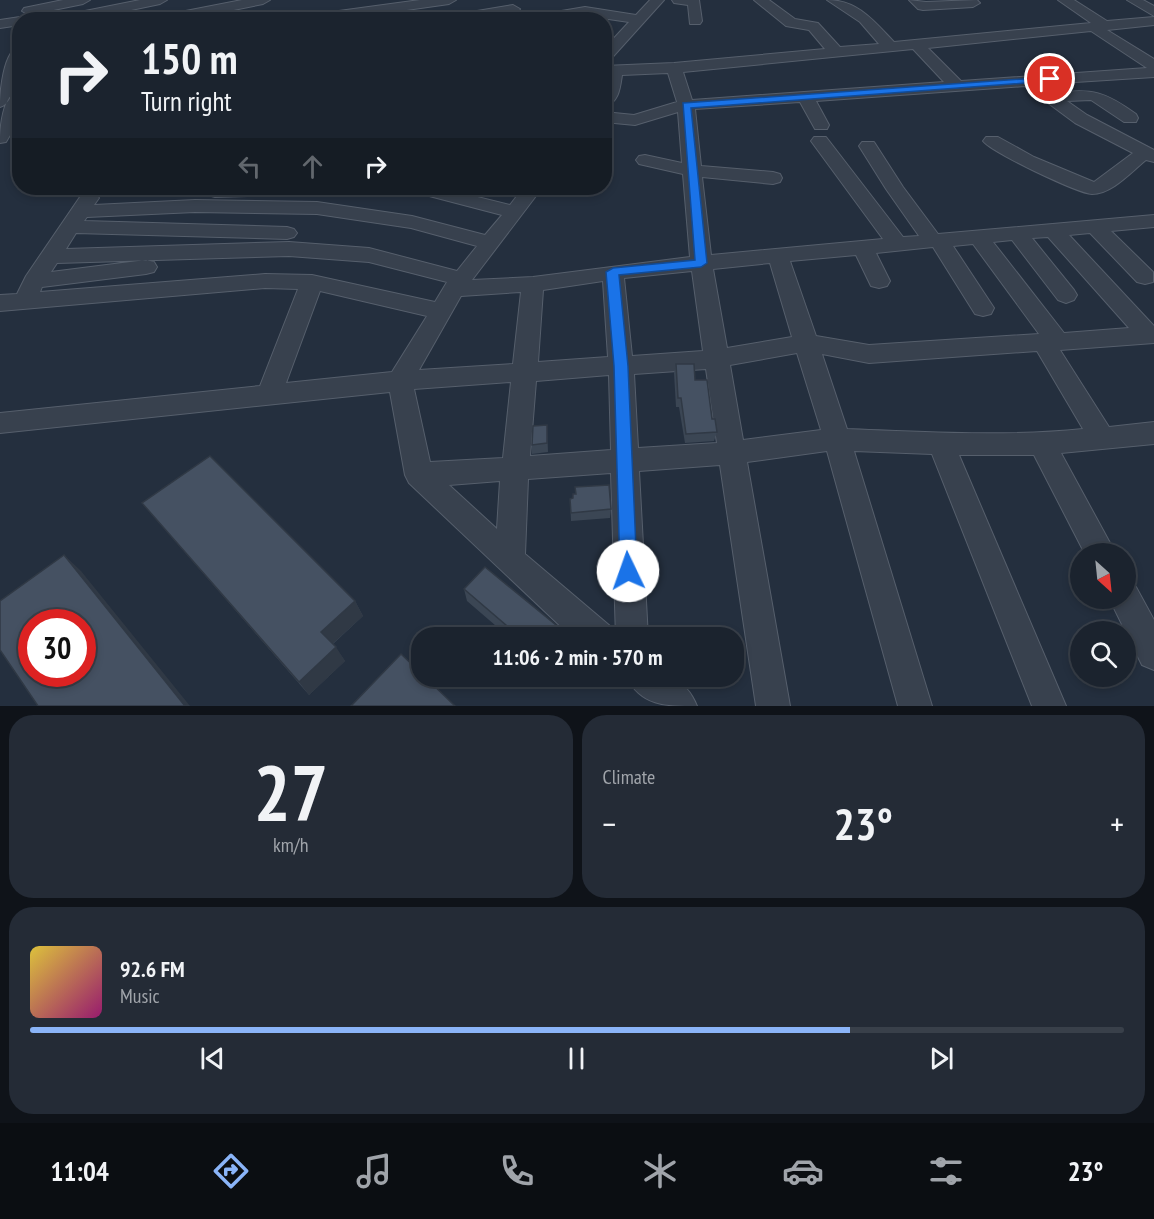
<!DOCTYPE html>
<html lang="en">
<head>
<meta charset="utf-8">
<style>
  body { margin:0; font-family:"PT Sans Narrow",sans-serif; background:#242b36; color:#f1f3f6; height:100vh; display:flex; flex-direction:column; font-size:22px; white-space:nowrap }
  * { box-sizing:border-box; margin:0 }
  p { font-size:20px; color:#a0a4aa }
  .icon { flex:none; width:33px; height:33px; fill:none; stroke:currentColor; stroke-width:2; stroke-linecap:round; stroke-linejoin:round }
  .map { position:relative; height:706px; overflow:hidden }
  .side { display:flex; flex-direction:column; gap:9px; padding:9px; background:#0f1319; flex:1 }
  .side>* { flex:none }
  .guide { position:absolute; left:12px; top:12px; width:600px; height:183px; border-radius:24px; box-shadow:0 3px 9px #0003,0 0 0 2px #39404a; background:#1b232e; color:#f1f3f6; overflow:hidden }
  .needle { width:39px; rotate:153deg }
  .tools { position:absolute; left:1070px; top:543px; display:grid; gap:12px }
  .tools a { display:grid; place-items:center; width:66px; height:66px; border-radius:50%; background:#1b232e; box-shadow:0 3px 9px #0003,0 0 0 2px #39404a; font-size:30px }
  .speed { position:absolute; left:18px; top:609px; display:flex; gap:12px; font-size:30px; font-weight:700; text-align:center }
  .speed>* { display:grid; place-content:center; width:78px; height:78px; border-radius:50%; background:#1b232e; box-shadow:0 3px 9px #0003,0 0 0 2px #39404a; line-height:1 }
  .speed .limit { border:9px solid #d22; background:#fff; color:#111 }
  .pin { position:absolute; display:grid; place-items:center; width:51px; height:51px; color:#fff; margin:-26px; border:3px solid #fff; border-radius:50%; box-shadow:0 2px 6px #0007 }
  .me { position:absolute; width:66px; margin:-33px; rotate:357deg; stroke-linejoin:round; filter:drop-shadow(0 0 4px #0008) }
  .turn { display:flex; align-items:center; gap:21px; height:126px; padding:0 30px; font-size:27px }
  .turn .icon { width:78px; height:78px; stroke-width:2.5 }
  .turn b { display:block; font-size:42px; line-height:51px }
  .lanes { display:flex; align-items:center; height:57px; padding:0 30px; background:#0003; justify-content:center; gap:30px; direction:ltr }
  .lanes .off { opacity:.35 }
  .big { font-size:45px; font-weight:600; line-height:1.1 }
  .side .tile { flex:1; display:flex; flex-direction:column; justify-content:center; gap:9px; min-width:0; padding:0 21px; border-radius:24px; background:#242b36 }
  .side .dial { align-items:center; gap:0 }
  .dial b { font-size:78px; line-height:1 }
  .song { display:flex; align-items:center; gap:18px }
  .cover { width:72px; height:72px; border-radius:9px; background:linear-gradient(135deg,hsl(50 70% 55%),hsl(320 70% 35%)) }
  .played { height:6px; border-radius:3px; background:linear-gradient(90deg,#8ab4f8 75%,#39404a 75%) }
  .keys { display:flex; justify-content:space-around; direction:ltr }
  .heat { display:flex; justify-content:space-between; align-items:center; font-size:33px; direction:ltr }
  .side .tiles { flex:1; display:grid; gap:9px; grid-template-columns:1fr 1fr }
  .tile:last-child { grid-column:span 2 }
  .trip { position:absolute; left:411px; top:627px; width:333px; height:60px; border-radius:24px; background:#1b232e; box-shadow:0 3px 9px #0003,0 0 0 2px #39404a; font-weight:600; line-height:60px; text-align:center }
  .menu { display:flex; height:96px; justify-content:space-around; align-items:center; background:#0b0e12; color:#a0a4aa }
  .menu .icon { width:42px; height:42px }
  .menu .on { color:#8ab4f8 }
  .menu b { font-size:27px; color:#f1f3f6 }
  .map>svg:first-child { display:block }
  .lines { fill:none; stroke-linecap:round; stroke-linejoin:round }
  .minor-casing { stroke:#565f6c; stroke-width:2 }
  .minor { fill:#38414e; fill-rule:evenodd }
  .wall { fill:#3b4654 }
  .shaded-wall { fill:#303945 }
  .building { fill:#455162; stroke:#303945; stroke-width:1.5; fill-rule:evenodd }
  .route { fill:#1a73e8; stroke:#114b97; stroke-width:1.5 }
</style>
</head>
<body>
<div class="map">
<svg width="1154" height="706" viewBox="0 0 1154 706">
  <rect width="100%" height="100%" fill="#242f3e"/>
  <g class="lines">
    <defs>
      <path id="minor" d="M63 0H90L83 4 29 15 22 11 24 8Z
        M140 0H167L160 4 83 20H53L60 16Z
        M242 0H270L263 4 184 20H153L160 16Z
        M420 0H456L449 4 336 20H295L302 16Z
        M650 0H664L609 61 604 62V49L629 22 588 16 585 20H570L572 17 525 20 532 16 585 7 636 15Z
        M672 0H699L702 21 700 24H690L688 5 674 3Z
        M754 0H769L795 19 818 23 840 47 879 44 860 22 827 0C858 0 874 21 894 42L1091 23 1058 0H1074L1107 21 1154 17V25L1107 30 1154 59V77L1044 84 1055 93C1093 88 1105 92 1136 114L1138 118 1136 122H1124L1091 100 1067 101 1087 115 1154 150V162L1146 160C1131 172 1112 194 1092 194 1077 193 991 152 983 141L986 137H998L1034 157 1094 182 1133 153 1075 123 1025 86 816 101 829 125 827 129H815L800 102 695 109 701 166 773 172 780 174 782 178 780 182 773 184 702 177 711 255 883 239 811 141 814 137H826L903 237 919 236 886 189 859 146 862 142H874L903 187 938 234 1154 215V227L1111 231 1153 272V282L1145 284 1137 282 1090 233 1069 235 1154 326V343L1060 350 1109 427 1154 422V444L1061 453 1116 554H1085L1034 455H959L1066 706H1032L932 454 854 451 932 706H898L827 451 747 462 790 706H756L720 465 639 471 648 638H616L611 473 528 479 525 554 610 626 614 638H573L409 483 405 475 390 392 0 433V413L260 386 298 289 265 288 0 311V295L17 294 26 276 82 194H96L99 198 94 205 195 200 317 202 412 216 485 235 502 215 414 192 412 188H441L510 205 523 188H542L472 280 533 277 690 257 683 174 639 164 636 160 639 156 645 155 682 163 678 112 635 125 604 122V112L634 115 677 102 668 73 622 75C620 88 619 103 604 107L606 75 604 76V66L674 63 825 49 809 30 786 26ZM1091 31 1147 68 961 81 928 48ZM913 49 944 82 692 100 683 72ZM195 212 317 214 411 228 477 246 457 271 369 248 289 242 66 249 76 233 287 239 294 237 297 233 294 229 287 227 84 221 87 217ZM1048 237 1129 328 1064 333 993 242 1012 240 1058 300 1066 303 1074 300 1077 295 1074 290 1032 238ZM973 244 1039 334 869 345 816 336 790 261 856 255 871 286 879 288 887 286 890 281 876 253 933 247 975 314 983 316 991 314 994 308 953 246ZM289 256 369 262 447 282 435 302 312 275 265 274 40 292 42 287 146 274 154 272 157 267 154 262 146 260 51 272 57 263ZM770 263 792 337 727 348 713 269ZM692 271 703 351 632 356 624 278ZM603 281 608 357 538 362 543 290ZM320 291 427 316 392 372 286 383ZM521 292 513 364 419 370 461 296ZM1037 351 1083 429C1004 437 926 432 847 429L822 354 869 363ZM797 353 821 430 743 440 730 365ZM706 369 717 443 638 448 634 374ZM609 375 611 450 530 456 536 381ZM511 382 503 458 430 462 414 389ZM500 481 497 529 449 485Z
        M909 0 926 2 977 0 980 3 973 7 923 10 918 9Z
        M1127 0H1143L1154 6V16Z
        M513 5 520 9 518 12 475 20H440L447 16Z
        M20 17 26 20H20V25L0 28V20Z
        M20 46C20 61 18 102 0 107 0 93 3 50 20 46Z
        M20 89C20 109 17 125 6 142L0 143C0 129 2 94 20 89Z
        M208 188H326L324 192 317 194 215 197 208 195 205 191Z
        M1125 583 1136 587 1154 620V670L1142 665 1109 598H1125Z
        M626 676C658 676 683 671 697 706 665 706 641 706 626 676Z"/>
    </defs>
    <use href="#minor" class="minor-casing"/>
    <use href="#minor" class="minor"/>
  </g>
  <path class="wall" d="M676 364 695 380 717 432 714 441 685 443 679 407H676L674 373Z
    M547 425 548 452 532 454V445Z
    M575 487 611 509 610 518 571 521 570 499 573 498 575 494Z
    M142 503 355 601 363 616 333 644 345 661 309 695Z
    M464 589 567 634V638H510L467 601Z"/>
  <path class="shaded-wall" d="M64 555 81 571 190 706H185Z
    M355 601 363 616 330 646 321 632Z
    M336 647 345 661 309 695 299 682Z"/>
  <path class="building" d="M676 364H694L695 380H707L712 419H715L717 432 686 434 681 398H678Z
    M547 425V443L532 445 533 426Z
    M210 456 355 601 321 632 336 647 299 682 142 503Z
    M609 485 611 509 571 513 570 499 573 498V494H576L575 487Z
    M64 555 185 706H38L0 650V601ZM32 622H82V674H32Z
    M485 567 567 634 564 638H521L464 589Z
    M401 654 422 674V676H424L455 706H351Z"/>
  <path class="route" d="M1050 77 1054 79 1053 81 691 108 707 263 701 267 619 275 628 366 637 571 635 577 628 579 622 577 620 571 614 366 606 272 613 268 695 260 683 103Z"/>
</svg>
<div class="tools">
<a><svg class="needle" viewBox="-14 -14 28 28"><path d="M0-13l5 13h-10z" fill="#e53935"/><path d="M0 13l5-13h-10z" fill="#a0a4aa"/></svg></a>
<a><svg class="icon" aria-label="search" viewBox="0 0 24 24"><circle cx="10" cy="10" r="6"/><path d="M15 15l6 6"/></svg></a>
</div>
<div class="speed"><div class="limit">30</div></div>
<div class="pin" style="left:1050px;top:79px;background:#d93025"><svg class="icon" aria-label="arrive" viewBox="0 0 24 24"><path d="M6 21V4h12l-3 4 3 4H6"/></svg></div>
<svg class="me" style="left:628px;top:571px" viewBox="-20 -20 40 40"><circle r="19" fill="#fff"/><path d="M0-13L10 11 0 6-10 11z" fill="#1a73e8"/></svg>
<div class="trip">11:06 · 2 min · 570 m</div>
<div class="guide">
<div class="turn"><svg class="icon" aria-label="right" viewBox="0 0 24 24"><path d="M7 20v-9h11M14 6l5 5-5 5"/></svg><div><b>150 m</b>Turn right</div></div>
<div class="lanes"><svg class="icon off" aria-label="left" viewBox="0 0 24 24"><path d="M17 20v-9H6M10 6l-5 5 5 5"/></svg><svg class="icon off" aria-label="ahead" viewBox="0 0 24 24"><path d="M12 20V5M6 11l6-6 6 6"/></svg><svg class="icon" aria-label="right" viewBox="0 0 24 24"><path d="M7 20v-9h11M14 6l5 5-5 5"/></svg></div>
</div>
</div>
<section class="side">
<div class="tiles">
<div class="tile dial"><b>27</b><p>km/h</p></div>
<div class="tile"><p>Climate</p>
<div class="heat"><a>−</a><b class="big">23°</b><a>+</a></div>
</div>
<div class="tile">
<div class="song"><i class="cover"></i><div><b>92.6 FM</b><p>Music</p></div></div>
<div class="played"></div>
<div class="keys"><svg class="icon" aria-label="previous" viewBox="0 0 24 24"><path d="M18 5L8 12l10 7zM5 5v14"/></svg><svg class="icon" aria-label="pause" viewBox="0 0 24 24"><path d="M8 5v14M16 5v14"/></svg><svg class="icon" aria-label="next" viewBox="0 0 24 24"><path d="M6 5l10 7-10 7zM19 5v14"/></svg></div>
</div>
</div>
</section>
<nav class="menu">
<b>11:04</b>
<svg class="icon on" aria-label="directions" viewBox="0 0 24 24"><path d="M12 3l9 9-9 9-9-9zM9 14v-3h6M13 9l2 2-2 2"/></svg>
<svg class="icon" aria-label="music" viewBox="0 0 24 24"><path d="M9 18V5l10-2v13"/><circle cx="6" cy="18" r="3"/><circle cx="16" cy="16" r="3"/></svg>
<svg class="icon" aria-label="phone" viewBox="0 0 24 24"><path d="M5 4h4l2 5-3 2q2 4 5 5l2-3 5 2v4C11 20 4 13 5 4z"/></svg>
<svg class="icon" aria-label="climate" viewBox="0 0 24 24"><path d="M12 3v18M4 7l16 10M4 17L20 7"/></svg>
<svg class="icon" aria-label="car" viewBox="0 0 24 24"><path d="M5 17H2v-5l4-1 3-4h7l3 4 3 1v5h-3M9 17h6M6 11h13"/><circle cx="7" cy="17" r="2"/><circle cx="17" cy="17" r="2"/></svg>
<svg class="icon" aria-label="filters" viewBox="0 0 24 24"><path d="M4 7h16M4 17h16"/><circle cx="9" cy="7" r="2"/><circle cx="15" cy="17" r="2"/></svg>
<b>23°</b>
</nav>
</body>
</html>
